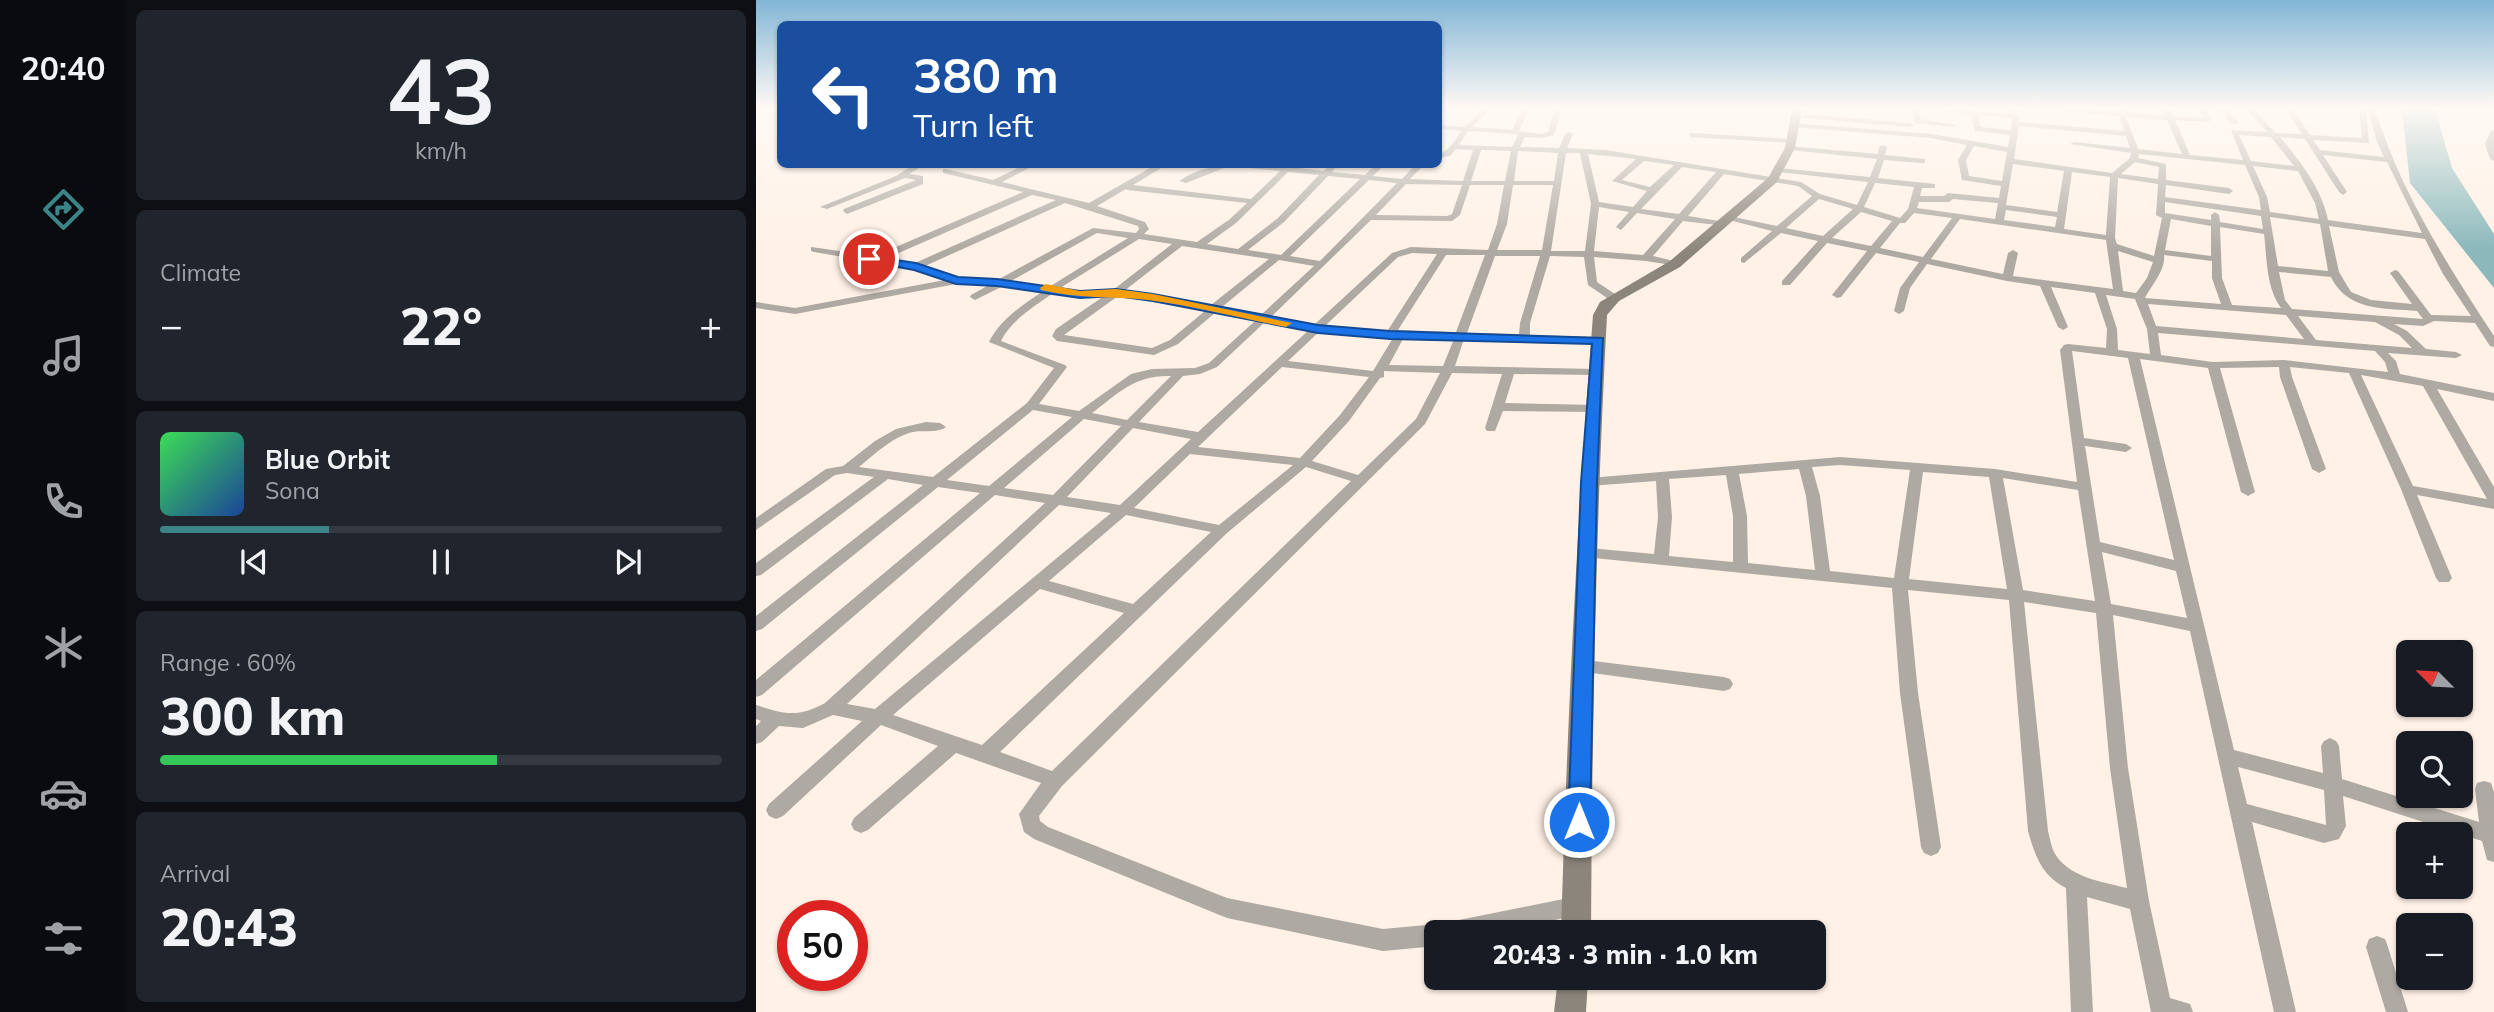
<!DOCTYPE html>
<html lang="en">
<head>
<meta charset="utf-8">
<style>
  body { margin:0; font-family:Mulish,sans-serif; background:#20242c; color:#f1f3f6; height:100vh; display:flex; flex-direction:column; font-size:26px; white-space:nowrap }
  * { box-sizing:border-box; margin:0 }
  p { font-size:23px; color:#9ea1a6 }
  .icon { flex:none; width:38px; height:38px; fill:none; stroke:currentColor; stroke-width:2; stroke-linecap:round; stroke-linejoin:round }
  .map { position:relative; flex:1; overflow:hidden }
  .details { display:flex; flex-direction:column; gap:10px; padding:10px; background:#0d0f14; width:630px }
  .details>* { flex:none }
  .top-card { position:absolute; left:21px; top:21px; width:665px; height:147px; border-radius:10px; box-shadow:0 2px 5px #0004; background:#1a4fa0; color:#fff; overflow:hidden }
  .needle { width:46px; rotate:294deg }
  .buttons { position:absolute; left:1640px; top:640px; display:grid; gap:14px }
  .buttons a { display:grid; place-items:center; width:77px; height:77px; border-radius:10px; background:#171b24; box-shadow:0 2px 5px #0004; font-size:35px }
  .speed { position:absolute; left:21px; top:900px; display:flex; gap:14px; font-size:35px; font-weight:700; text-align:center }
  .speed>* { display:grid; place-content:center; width:91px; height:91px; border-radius:50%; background:#171b24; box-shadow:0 2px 5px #0004; line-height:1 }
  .speed .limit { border:10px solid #d22; background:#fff; color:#111 }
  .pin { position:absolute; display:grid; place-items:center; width:60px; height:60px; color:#fff; margin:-30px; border:4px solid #fff; border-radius:50%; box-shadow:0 2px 7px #0007 }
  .me { position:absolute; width:77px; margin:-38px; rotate:0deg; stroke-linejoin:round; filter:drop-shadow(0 0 5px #0008) }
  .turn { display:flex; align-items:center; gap:24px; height:147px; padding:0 21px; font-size:32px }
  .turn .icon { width:91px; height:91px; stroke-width:2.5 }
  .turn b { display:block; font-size:49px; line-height:60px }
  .big { font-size:52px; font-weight:800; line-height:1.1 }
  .details .tile { flex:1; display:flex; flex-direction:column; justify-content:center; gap:10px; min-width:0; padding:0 24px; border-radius:10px; background:#20242c }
  .details .dial { align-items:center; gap:0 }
  .dial b { font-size:91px; line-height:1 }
  .song { display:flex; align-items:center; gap:21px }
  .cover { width:84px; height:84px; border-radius:10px; background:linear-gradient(135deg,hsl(130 70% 55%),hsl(220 70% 35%)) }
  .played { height:7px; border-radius:4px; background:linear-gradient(90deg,#3b8488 30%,#363941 30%) }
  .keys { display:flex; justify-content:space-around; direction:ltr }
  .heat { display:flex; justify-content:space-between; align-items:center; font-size:38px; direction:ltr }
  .charge { height:10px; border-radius:5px; background:linear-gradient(90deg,#34c759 60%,#363941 0) }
  .trip { position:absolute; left:668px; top:920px; width:402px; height:70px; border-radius:10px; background:#171b24; box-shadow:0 2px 5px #0004; font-weight:800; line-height:70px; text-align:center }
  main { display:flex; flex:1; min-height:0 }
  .dock { display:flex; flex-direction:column; width:126px; justify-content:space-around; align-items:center; background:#090b0e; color:#9ea1a6 }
  .dock .icon { width:49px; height:49px }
  .dock .on { color:#3b8488 }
  .dock b { font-size:32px; color:#f1f3f6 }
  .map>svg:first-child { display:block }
  .water { fill:#8ab8bb }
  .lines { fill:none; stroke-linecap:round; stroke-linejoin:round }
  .minor { fill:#aea9a2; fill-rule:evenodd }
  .secondary { fill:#8c857b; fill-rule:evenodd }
  .route { fill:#1a73e8; stroke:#114b97; stroke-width:2 }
  .slow { fill:#f59e0b }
</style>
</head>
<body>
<main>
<nav class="dock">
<b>20:40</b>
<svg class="icon on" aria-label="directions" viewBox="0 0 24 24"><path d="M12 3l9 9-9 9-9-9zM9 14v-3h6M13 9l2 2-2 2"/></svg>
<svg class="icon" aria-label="music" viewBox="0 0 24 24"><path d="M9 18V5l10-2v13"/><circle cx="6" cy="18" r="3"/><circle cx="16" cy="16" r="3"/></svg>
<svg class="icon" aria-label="phone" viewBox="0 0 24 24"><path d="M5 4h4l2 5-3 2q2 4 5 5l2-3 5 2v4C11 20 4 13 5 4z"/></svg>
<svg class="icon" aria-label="climate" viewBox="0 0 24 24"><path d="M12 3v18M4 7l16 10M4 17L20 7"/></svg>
<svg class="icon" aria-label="car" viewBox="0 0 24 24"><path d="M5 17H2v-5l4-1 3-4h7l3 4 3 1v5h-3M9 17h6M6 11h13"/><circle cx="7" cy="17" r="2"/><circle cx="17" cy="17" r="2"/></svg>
<svg class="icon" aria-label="filters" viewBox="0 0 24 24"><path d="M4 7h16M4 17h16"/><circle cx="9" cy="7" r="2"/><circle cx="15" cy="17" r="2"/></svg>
</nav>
<section class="details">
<div class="tile dial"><b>43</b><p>km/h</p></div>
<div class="tile"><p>Climate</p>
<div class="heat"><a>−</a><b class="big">22°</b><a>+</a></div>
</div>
<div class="tile">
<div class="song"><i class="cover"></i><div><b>Blue Orbit</b><p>Sona</p></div></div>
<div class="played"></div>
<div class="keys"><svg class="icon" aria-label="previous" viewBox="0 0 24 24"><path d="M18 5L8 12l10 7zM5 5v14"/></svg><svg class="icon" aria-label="pause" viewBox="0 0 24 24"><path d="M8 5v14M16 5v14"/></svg><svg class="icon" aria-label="next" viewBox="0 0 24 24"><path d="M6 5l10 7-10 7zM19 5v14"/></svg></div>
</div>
<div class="tile"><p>Range · 60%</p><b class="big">300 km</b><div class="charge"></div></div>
<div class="tile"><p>Arrival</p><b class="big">20:43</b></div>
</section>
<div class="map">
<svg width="1738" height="1012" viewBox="0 0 1738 1012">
  <rect width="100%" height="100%" fill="#fff1e6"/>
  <path class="water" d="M1646 109H1679L1696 168 1738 234V288L1654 183Z"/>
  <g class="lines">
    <path class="minor" d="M684 109H692L682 116Z
      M728 109H735L716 127 756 130 766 109H773L763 131 785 134 792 132 799 109H806L798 135 785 138 769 137 764 147 803 148 809 134 813 132 817 134 811 148 850 150 1045 182 1064 194 1101 205 1112 182 1023 172 1019 170 1023 168 1114 177 1121 159 1034 150 1030 148 1031 146 1122 154 1123 147 1127 145 1131 147 1129 155 1169 159V163H1166L1128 160 1122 178 1179 184V188H1166L1164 196H1188L1192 193 1243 198 1245 186 1206 180 1202 160 1211 145 1175 138 1038 127H1035V123L1175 134 1252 147 1254 135 1219 131 1215 114 1175 109 1255 114V109H1262L1263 122 1368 131 1363 116 1284 109 1362 112 1361 109H1368L1369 112 1409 115 1407 111 1413 109 1417 116 1447 118 1443 109H1450L1455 119 1452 122 1419 120 1434 155 1487 160 1475 130 1511 132 1490 109H1497L1520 133 1546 134 1530 110 1537 109 1554 135 1606 138 1603 109H1610L1613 143 1557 140 1564 150 1628 157 1621 142 1612 109H1619C1644 191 1692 266 1738 336V347L1734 346 1719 323 1678 321 1667 326 1638 324 1651 331 1670 349 1700 352 1706 355 1700 358 1632 353 1640 361 1644 374 1738 393V401L1681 389 1738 487V509L1661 495 1696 578 1693 582H1683L1680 578 1645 489 1593 373 1534 367 1536 377 1570 469 1563 473 1556 469 1524 377 1523 367 1464 368 1499 492 1492 496 1485 492 1452 368 1384 359 1478 750 1567 773 1565 746 1568 741 1574 738 1580 741 1583 746 1586 779 1723 822 1719 789 1721 783 1728 781 1735 783 1738 792V862L1731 860 1726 841 1587 796 1590 826 1583 839 1568 843 1496 822 1540 1012H1518L1434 631 1357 615 1372 768 1393 901 1414 998 1434 1004 1437 1012H1395L1374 909 1331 897 1337 1012H1315L1310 888C1286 876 1279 856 1272 831L1253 600 1152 590 1162 693 1185 847 1182 853 1175 856 1168 853 1165 847 1144 693 1136 588 828 557 826 553 833 548 898 554 902 517 900 481 833 486 826 482 833 478 1084 457 1239 469 1321 482 1304 350 1308 345 1312 344 1350 348 1351 329 1339 293 1295 287 1312 327 1307 330 1302 327 1284 286 1251 281 1171 264 1154 288 1148 311 1143 314 1138 311 1144 288 1163 262 1120 253 1085 297 1081 298 1076 295 1111 251 1071 243 1034 285H1026V281L1062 241 1025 233 988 263 985 262V258L1016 231 969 219 973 216 1021 226 1056 196 1042 186 968 174 932 216 970 222V226L927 221 897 256 922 262V266L890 261 838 257 841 282 862 296V300H854L832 285 828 257 794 256 774 323V335L843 337 849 340 847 342 708 339 699 366 839 369 845 372 839 375 758 374 749 403 840 405 844 406 846 409 844 412 747 411 739 431H731L729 428 746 374 696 373 669 424 306 786 283 816 284 821 292 827 471 898 627 929 681 924 685 926 693 922 822 896 829 899 833 906 829 913 744 933H681V946L627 951 471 918 278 839 268 832 263 814 285 783 200 753 112 830 105 833 98 830 95 824 98 818 182 746 125 725 27 816 20 819 13 816 10 810 13 804 106 721 77 715 47 728 23 726 6 742 0 744V726L5 721 0 719V705C28 714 42 718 69 703L289 503 239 495 6 695 0 697V680L224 493 182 487 6 629 0 631V616L167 485 132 479 5 575 0 576V563L118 477 91 473 79 475 0 530V518L70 469 87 466 119 441 140 429 170 422 184 423 190 427C181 434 165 429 153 433 134 439 119 454 103 467L177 477 271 403 298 368 233 342C244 320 266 305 286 292L247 286 219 300 214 297 215 295 233 285 200 284 39 314 0 308V302L39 308 189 280 158 269 58 252 55 251V247L119 256 267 192 187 173V169H190L237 180 270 164H281L246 182 333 203 401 164H412L377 185 495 199 524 171 473 166 430 183 423 181C465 153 522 166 568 171L574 164H583L576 172 609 175 620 164H629L617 176 646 179 660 164H669L654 179 707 181 717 150 700 149 694 156 682 158V154C694 151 699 140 705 131L682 129V125L708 127ZM1222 115 1256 118 1255 130 1225 127ZM1370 117 1411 120 1426 154 1382 149ZM1263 126 1370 136 1374 148 1318 142 1314 144 1375 153 1374 158 1356 173 1258 159ZM712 131 759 134 762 135 756 147 703 145ZM1483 135 1515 137 1538 166 1495 161ZM1524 137 1549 139 1583 192 1587 195 1591 192 1567 155 1631 162 1666 233 1572 220C1566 189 1544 161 1524 137ZM1218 146 1251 152 1246 181 1213 176 1210 160ZM725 150 755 151 749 181H715ZM762 151 802 153 798 181H758ZM810 153H824L835 204 829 251H795ZM832 154 880 159 856 181 891 191 877 207 843 202ZM1383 154 1489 165 1503 197 1505 210 1409 197 1410 185 1473 194 1477 191 1473 188 1410 180V164L1382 158ZM888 161 918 165 894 187 866 180ZM1379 162 1403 167 1402 179 1365 174ZM1257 164 1308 171 1301 212 1250 205ZM1497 166 1542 171 1559 203 1563 219 1514 212 1511 197ZM926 167 960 172 923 214 885 209ZM532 172 563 175 522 218 482 249 451 244 480 223ZM1316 172 1354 177 1350 235 1308 229ZM572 176 604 179 525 255 492 250 528 222ZM1362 178 1402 184 1400 215 1406 218 1398 256 1361 244 1359 238ZM613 180 641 183 564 261 534 256ZM1119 183 1158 187 1152 209 1144 218 1108 207ZM650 184 706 185 696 214 691 216 620 215ZM714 185H748L741 224 732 250 655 247 636 253 559 324 516 316 615 220 696 221 704 215ZM757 185H797L786 250H741L751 224ZM370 189 371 190 491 203 474 219 441 242 388 234 393 229 389 222 341 206ZM276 195 300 200 159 263 131 258ZM1063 199 1097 209 1067 236 1030 228ZM1197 199 1242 203 1239 219 1161 208 1163 202H1193ZM1409 202 1505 216 1507 229 1464 222 1463 215 1459 212 1455 215V220L1409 213ZM309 203 382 226 383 229 380 233 337 228 243 279 200 278 169 266ZM843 207 873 212 860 227 865 230 881 213 919 219 887 255 838 251ZM1250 210 1301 217 1299 227 1248 220ZM1105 212 1136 221 1115 246 1076 238ZM1158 213 1196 218 1167 257 1124 248 1144 223H1149ZM1514 217 1564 224 1572 271 1522 266ZM1204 219 1350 240 1357 289 1257 276 1262 253 1257 250 1252 253 1247 274 1175 259ZM1415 219 1455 226V256L1409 250ZM1573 226 1669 239 1687 274 1715 316 1675 315 1642 271 1639 270 1634 273 1656 304 1615 300 1595 292 1583 272ZM1464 227 1508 234C1511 258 1510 288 1525 308L1476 305 1466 278ZM341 233 372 238 293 287 255 281ZM383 239 416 244 357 290 324 291 304 288ZM426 246 513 259 455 305 368 291ZM1362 251 1397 262 1391 278 1380 293 1367 291ZM656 253 681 254 632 330 589 329 570 325 642 257ZM690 255H729L700 332 642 330ZM1408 255 1456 261V278L1465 304 1389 298C1395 286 1410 270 1408 255ZM739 256H784L764 323 763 334 711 333ZM523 260 558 266 506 314 466 307ZM1523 272 1575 277C1591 311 1628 308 1661 311L1667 319 1536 309 1529 300ZM297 293 324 297 348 296 300 329 296 336 301 341 398 355 422 344 459 313 500 320 453 363 439 368 396 369 375 374 323 411 283 404 311 367 309 365 245 341C255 320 279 306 297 293ZM1350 295 1379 299 1391 329 1394 354 1362 350 1361 329ZM362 296 449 311 414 340 396 348 308 335ZM1392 304 1530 315 1548 339 1400 326ZM1542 316 1619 322 1643 335 1656 348 1560 340ZM510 321 554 329 442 432 383 422 427 376 444 374 461 367ZM564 331 589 335 637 338 617 371 532 361ZM1402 333 1619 351 1629 362 1632 372 1528 360 1457 362 1405 355ZM648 337 698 339 687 366 633 365ZM1316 351 1372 358 1418 560 1344 542 1329 446 1370 452 1376 448 1370 444 1328 438ZM526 367 613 377 584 415 544 458 442 447ZM628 371 684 373 660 419 602 475 556 461 593 421 624 378 628 377ZM1605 375 1667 386 1731 499 1657 486ZM415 376 371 420 336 413C363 393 378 375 415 376ZM277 410 316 417 233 486 191 480ZM328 419 365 426 297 495 248 488ZM377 428 435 439 364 505 311 497ZM434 454 537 465 463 525 378 508ZM1084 465 1154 470 1138 578 1074 571 1064 496 1056 467ZM550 467 595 481 296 771 244 752 471 533ZM1043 469 1050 496 1059 570 992 563 991 516 983 474ZM1167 472 1233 477 1251 589 1153 579ZM970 475 977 516V562L913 556 916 517 913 479ZM1247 478 1322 490 1339 601 1267 590ZM303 505 355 513 119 709 91 704ZM370 515 455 532 377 604 293 581ZM1346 552 1420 571 1431 618 1355 604ZM284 589 368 613 226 745 137 715ZM1268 602 1340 613 1354 768 1371 888C1346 882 1311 877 1298 852 1295 846 1294 838 1292 831ZM1482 767 1568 790 1570 825 1491 804Z
      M1156 109H1163L1164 119 1200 125 1196 127 1158 123Z
      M1463 109H1470L1481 120V124H1475Z
      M1049 114 1154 123 1158 125 1154 127 1046 118Z
      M1738 130V161L1734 159 1729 144 1734 132Z
      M937 133 1035 139 1039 141 1035 143 934 137V133Z
      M159 164H170L153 174 167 176V184L91 214 87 211 88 209 160 180 149 178 71 209 64 207 140 176Z
      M829 660 968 677 974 679 977 684 974 689 968 691 829 672 823 671 821 666 823 661Z
      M1621 936 1629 939 1632 947 1652 1012H1630L1610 947 1613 939Z"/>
    <path class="secondary" d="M1036 109H1046L1039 148 1021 182 924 267 863 301 851 315C840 521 836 727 835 933H805C811 727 821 521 837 315L844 302 914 261 1012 178 1029 148Z
      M802 978H832L830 1012H798Z"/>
  </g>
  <linearGradient id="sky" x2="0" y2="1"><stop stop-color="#82b6d6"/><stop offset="0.43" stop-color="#fff9f4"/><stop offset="1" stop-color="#fff9f4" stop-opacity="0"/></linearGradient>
  <rect width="1738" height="251" fill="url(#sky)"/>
  <path class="route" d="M113 256 160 263 202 277 241 279 324 291 360 289 397 294 562 325 634 331 847 338 841 482 834 822 831 829 823 832 815 829 812 822 825 482 836 344 634 339 562 333 397 301 360 296 324 298 241 286 200 284 158 270 109 261 107 259Z"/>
  <path class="slow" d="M290 284 324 291 360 289 397 294 536 323 530 327C484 318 438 306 392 300 356 296 321 299 285 290L284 288Z"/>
</svg>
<div class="buttons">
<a><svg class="needle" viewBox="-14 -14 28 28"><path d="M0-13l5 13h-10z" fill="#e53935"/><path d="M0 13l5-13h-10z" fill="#9ea1a6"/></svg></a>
<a><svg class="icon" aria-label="search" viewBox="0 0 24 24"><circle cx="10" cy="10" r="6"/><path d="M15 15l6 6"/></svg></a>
<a>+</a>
<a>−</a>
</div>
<div class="speed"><div class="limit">50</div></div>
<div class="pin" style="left:113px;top:259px;background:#d93025"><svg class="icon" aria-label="arrive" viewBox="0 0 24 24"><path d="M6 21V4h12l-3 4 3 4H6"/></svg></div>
<svg class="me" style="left:823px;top:822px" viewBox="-20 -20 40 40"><circle r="17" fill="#1a73e8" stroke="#fff" stroke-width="3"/><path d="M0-11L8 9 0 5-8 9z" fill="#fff"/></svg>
<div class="trip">20:43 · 3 min · 1.0 km</div>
<div class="top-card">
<div class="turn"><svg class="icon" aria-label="left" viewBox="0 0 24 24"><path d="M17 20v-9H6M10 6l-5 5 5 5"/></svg><div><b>380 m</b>Turn left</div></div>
</div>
</div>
</main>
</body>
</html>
